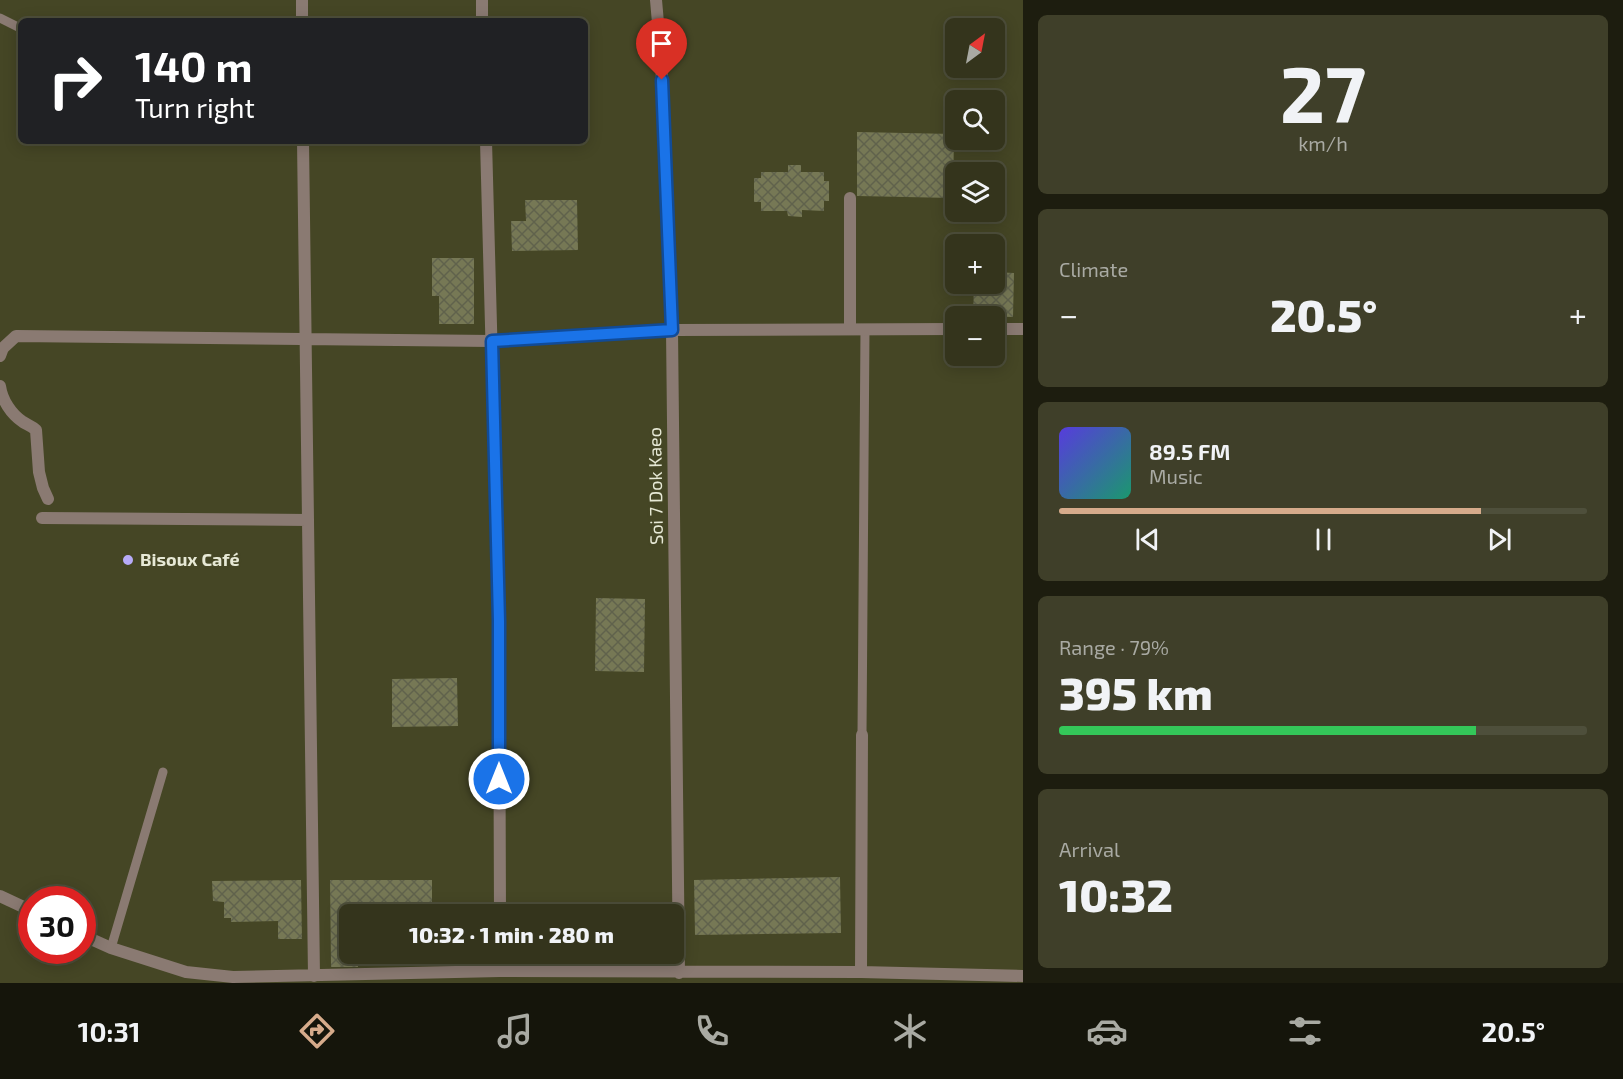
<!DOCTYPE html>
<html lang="en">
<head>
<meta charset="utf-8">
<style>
  body { margin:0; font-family:"Exo 2",sans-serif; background:#3f3f29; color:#f1f3f6; height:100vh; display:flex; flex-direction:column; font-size:22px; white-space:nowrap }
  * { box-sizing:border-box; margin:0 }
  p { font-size:20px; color:#a9aaa3 }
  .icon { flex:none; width:33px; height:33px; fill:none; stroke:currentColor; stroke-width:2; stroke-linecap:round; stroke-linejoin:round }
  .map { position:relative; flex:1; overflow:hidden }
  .panel { display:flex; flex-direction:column; gap:15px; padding:15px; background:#1d1d0f; width:600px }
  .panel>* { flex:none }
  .guide { position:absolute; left:18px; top:18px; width:570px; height:126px; border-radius:9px; box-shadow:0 3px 15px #0003,0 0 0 2px #4e4f3b; background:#202124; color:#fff; overflow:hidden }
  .needle { width:39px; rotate:32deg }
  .fabs { position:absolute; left:945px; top:18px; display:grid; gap:12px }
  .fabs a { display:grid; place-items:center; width:60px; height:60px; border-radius:9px; background:#34341c; box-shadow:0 3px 15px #0003,0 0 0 2px #4e4f3b; font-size:30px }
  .speed { position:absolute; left:18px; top:886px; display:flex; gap:12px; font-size:30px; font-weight:700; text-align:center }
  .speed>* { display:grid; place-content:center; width:78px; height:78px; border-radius:50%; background:#34341c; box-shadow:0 3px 15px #0003,0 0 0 2px #4e4f3b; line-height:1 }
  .speed .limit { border:9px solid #d22; background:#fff; color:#111 }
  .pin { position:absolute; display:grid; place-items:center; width:51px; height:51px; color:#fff; margin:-62px -26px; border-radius:50% 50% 50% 0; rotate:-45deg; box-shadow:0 0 6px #0007 }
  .pin .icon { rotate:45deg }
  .me { position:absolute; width:66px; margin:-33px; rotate:0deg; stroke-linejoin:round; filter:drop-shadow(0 0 4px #0008) }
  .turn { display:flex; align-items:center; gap:21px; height:126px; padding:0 18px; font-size:27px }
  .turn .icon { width:78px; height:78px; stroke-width:2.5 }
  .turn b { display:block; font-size:42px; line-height:51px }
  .big { font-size:45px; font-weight:800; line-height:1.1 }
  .panel .card { flex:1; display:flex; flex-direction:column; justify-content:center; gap:9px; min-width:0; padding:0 21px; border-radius:9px; background:#3f3f29 }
  .panel .dial { align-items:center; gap:0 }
  .dial b { font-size:78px; line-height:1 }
  .song { display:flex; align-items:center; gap:18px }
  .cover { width:72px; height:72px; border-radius:9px; background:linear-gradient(135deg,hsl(250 70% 55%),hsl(160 70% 35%)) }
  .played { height:6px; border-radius:3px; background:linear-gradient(90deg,#d6ab8b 80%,#4e4f3b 80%) }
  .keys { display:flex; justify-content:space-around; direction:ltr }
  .heat { display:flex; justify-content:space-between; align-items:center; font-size:33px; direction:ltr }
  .charge { height:9px; border-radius:4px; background:linear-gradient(90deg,#34c759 79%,#4e4f3b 0) }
  .trip { position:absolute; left:339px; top:904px; width:345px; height:60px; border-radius:9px; background:#34341c; box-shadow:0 3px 15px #0003,0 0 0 2px #4e4f3b; font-weight:800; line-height:60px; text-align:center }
  .tabs { display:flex; height:96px; justify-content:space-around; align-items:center; background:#15150b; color:#a9aaa3 }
  .tabs .icon { width:42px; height:42px }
  .tabs .selected { color:#d6ab8b }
  .tabs b { font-size:27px; color:#f1f3f6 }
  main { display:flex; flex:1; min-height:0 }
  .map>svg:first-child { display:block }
  .building { fill:url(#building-cross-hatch) }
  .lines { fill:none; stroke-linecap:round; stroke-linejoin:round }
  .lane { stroke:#8a7a72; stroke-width:9 }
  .street { stroke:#8a7a72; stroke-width:12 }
  .route-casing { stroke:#114b97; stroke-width:15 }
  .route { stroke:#1a73e8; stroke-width:10 }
  .poi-dot { fill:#b7abf8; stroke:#454625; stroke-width:2 }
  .labels { text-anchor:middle; stroke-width:4.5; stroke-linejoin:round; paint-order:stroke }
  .street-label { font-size:18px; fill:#e7e9d6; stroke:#454625 }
  .poi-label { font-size:18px; font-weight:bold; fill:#e7e9d6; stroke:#454625; text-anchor:start }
</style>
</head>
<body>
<main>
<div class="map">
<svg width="1023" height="983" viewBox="0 0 1023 983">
  <defs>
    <pattern id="building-cross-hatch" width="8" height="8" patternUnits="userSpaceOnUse" patternTransform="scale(1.5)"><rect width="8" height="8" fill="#767855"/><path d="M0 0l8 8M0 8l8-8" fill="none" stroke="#60624c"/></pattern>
  </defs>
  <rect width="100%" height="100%" fill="#454625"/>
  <path class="building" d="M857 132 954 134 953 198 857 196Z
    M788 165H801V172H824V181H829V201H824V211L802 210V217L788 216 787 211H761V202H754V178H761V172H788Z
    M525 200H577L578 250 512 251 511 221H526Z
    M432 258H474V324H439V296H432Z
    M994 272 1014 273 1013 317 973 316 974 284H994Z
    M596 598 645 599 644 672 595 671Z
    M457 678 458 726 392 727V679Z
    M840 877 841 933 695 935 694 880Z
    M301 880 302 939H278V921L231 922V918H224V902L213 901 212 881Z
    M330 880H432V915H350V954H358V967H331Z
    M391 954H427V962H391Z"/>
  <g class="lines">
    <path class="lane" d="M0 18 20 28
      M862 735 865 329
      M111 948 163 772"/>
    <path class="street" d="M302 0V21
      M482 0V21
      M656 0 661 57 672 330 679 973
      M303 141 314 976
      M486 141 499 621 500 915
      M850 198V329
      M994 329H1023
      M0 356 3 348 16 336 492 341 672 330 956 329
      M0 386C2 400 11 414 23 422 28 425 32 426 36 430L39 472 43 488 48 499
      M42 518 308 520
      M0 896 32 911
      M82 935 111 948 186 972 233 977 500 971 861 972 1023 976
      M500 954V971
      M861 972 862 735"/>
  </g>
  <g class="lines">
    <defs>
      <path id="route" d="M499 779V621L492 341 672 330 662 80"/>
    </defs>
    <use href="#route" class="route-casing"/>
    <use href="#route" class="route"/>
  </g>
  <circle class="poi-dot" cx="128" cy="560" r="6"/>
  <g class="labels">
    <g class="street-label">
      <text transform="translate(656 486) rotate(-91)" y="6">Soi 7 Dok Kaeo</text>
    </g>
    <g class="poi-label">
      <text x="140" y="566">Bisoux Café</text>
    </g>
  </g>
</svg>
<div class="fabs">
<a><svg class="needle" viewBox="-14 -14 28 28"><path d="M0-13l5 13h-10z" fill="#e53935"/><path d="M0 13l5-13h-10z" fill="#a9aaa3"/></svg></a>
<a><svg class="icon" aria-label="search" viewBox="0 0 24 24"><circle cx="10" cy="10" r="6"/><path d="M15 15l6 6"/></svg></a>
<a><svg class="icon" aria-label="layers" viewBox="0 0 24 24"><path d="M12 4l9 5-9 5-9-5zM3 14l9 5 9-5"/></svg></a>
<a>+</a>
<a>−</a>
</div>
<div class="speed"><div class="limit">30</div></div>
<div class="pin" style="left:662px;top:80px;background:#d93025"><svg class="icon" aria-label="arrive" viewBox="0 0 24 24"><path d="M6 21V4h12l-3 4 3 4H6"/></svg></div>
<svg class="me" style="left:499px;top:779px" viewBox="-20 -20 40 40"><circle r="17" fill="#1a73e8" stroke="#fff" stroke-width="3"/><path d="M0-11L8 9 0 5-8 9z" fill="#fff"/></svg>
<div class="trip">10:32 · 1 min · 280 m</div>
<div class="guide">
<div class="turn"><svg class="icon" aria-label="right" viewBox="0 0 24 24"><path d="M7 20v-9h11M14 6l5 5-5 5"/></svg><div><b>140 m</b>Turn right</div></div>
</div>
</div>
<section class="panel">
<div class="card dial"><b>27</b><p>km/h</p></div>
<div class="card"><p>Climate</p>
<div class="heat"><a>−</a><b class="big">20.5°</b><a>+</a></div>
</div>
<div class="card">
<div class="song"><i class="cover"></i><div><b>89.5 FM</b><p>Music</p></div></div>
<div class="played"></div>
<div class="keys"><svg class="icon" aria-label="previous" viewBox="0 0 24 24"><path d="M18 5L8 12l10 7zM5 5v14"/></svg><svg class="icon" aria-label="pause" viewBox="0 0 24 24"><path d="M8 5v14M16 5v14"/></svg><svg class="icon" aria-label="next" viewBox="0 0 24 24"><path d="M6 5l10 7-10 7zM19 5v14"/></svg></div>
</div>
<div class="card"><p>Range · 79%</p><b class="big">395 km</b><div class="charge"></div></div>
<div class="card"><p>Arrival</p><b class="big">10:32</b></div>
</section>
</main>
<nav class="tabs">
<b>10:31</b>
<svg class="icon selected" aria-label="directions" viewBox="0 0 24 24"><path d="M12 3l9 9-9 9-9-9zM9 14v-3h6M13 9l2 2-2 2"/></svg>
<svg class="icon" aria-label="music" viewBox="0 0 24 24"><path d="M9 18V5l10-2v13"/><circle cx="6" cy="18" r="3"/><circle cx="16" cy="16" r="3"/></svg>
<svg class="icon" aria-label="phone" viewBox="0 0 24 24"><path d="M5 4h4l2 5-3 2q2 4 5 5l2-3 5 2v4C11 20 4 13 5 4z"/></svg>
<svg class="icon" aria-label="climate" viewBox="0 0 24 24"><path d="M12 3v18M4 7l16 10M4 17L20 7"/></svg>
<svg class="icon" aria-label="car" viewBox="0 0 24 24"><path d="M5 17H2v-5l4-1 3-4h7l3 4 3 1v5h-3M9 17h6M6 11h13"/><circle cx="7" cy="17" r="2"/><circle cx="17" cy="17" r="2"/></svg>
<svg class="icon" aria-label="filters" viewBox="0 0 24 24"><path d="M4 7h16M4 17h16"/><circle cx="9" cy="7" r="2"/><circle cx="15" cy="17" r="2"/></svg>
<b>20.5°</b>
</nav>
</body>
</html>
